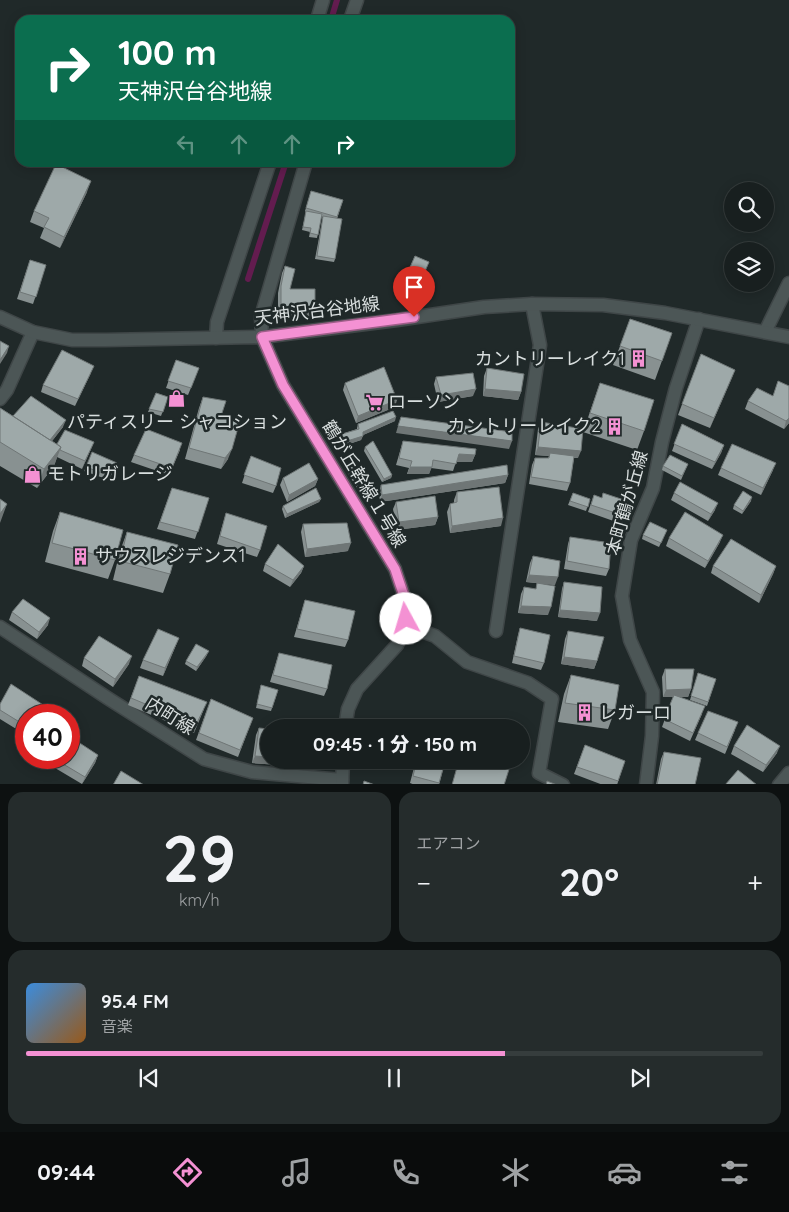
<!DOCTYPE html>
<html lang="ja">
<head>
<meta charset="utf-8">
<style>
  body { margin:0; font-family:Quicksand,"Noto Sans JP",sans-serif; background:#252c2c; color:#f1f3f6; height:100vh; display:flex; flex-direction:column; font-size:19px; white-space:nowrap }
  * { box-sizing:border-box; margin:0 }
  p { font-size:16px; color:#9fa2a4 }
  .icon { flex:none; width:28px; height:28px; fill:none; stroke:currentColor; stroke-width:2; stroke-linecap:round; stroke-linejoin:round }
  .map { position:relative; height:784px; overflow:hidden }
  .drawer { display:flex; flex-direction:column; gap:8px; padding:8px; background:#0d1111; flex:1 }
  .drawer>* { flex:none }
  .banner { position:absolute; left:15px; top:15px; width:500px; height:152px; border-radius:15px; box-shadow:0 2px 12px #0003,0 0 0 1px #363d3d; background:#0b6e4f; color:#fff; overflow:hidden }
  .tools { position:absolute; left:724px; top:182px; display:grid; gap:10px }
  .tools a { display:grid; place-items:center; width:50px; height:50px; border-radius:50%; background:#181f1f; box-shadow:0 2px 12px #0003,0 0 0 1px #363d3d; font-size:25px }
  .speed { position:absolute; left:15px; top:704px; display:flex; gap:10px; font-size:25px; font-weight:700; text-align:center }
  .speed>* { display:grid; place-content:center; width:65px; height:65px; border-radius:50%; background:#181f1f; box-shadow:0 2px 12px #0003,0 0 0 1px #363d3d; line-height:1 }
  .speed .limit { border:8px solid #d22; background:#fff; color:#111 }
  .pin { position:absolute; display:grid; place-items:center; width:42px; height:42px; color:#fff; margin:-51px -21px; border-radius:50% 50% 50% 0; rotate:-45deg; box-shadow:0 0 5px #0007 }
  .pin .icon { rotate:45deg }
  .me { position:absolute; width:55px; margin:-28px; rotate:354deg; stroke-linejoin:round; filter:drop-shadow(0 0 4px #0008) }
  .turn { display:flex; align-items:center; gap:18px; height:105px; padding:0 20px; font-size:22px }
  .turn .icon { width:65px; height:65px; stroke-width:2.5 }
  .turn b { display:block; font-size:35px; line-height:42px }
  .lanes { display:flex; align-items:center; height:48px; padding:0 20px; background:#0003; justify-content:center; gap:25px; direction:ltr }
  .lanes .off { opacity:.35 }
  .big { font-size:38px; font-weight:800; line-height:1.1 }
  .drawer .card { flex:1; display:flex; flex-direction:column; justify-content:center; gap:8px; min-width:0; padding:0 18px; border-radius:15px; background:#252c2c }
  .drawer .dial { align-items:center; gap:0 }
  .dial b { font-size:65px; line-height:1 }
  .song { display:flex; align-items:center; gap:15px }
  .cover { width:60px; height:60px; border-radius:8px; background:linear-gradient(135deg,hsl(210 70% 55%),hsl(30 70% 35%)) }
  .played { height:5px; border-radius:2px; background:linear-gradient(90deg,#f491d3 65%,#363d3d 65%) }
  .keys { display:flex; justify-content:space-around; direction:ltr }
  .heat { display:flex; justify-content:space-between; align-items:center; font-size:28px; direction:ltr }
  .drawer .tiles { flex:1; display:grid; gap:8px; grid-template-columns:1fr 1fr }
  .card:last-child { grid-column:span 2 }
  .trip { position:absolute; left:260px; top:719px; width:270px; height:50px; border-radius:25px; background:#181f1f; box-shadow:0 2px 12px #0003,0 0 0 1px #363d3d; font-weight:800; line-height:50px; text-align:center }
  .dock { display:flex; height:80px; justify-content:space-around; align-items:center; background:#0a0c0c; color:#9fa2a4 }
  .dock .icon { width:35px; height:35px }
  .dock .selected { color:#f491d3 }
  .dock b { font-size:22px; color:#f1f3f6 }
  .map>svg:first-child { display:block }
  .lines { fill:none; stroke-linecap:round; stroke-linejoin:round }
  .stream { stroke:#631c4f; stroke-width:6 }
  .lane-casing { stroke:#3f4647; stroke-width:15 }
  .street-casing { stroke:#3f4647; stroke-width:15 }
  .secondary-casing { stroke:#3f4647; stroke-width:15 }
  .lane { stroke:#4c5656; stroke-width:12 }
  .street { stroke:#4c5656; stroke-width:12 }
  .secondary { stroke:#4c5656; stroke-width:12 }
  .wall { fill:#889191 }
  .shaded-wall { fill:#6f7676 }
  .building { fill:#9ea9a9; stroke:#6f7676 }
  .route-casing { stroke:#9f5e89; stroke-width:12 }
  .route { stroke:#f491d3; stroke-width:9 }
  .labels { text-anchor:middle; stroke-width:5; stroke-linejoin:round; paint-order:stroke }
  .street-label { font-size:18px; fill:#d8dede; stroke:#202929 }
  .poi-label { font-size:18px; fill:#d8dede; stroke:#202929; text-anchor:start }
</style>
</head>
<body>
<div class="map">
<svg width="789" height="785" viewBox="0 0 789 785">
  <rect width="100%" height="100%" fill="#202929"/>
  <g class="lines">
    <path class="stream" d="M331 20 337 0
      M248 279 286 162"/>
    <defs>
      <path id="lane" d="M496 631 540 345 532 304"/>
      <path id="street" d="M317 20 323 0
        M350 20 357 0
        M765 332 789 283
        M262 337 261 317 306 162
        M216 338 217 322 270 162
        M0 399 7 390 33 332
        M405 625 435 636 467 662 528 683 552 699 539 773 563 785
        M0 627 109 699 204 759 252 772 342 780
        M646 785 652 736 653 692 630 640 622 596 631 540 653 488 662 442 676 388 699 319
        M779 785 789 773"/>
      <path id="secondary" d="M0 317 33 332 72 340H106L262 337 397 320 484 307 532 304 603 305 665 313 789 337
        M262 337 283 385 395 569 406 602V619L402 632 397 645 357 689 348 709 345 728
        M342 785 343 760"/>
    </defs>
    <use href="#lane" class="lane-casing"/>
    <use href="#street" class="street-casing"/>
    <use href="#secondary" class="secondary-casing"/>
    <use href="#lane" class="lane"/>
    <use href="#street" class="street"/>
    <use href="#secondary" class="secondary"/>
  </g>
  <path class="wall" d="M311 191 343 200 337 219 335 259 334 262 315 259 323 217 321 216 317 238 309 237 310 232 302 230 306 212 305 211Z
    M87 192 60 248 40 238 44 228 30 222 34 211Z
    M415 256 429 262 414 298 399 291Z
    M30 260 46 265 33 304 17 299Z
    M285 266 290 289 315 310 313 317H278V293L282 273Z
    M630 319 672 333 655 380 613 365Z
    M701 354 735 370 710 428 678 415Z
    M176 360 199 368 188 395 166 388Z
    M487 368 521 392 518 400 483 396 484 376Z
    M91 373 75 406 41 392 43 385Z
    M436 377 473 396 438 402 434 384Z
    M345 383 395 407 356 423 343 390Z
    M600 383 644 431 637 450 583 432Z
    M789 386V423L784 429 745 409 748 401 773 396Z
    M156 393 168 397 161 416 148 412Z
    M203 397 222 413 228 459 221 469 185 459 199 408Z
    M0 408 13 416 63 427 52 441 57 444 94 442 82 469 57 457 54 466 37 488 0 466Z
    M395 421 363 435 361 440 343 446 341 438 342 434 357 429V428L358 424Z
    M541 422 578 458H574L570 483 567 491 529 484 532 465 535 458H548L549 456 535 455 538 429Z
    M682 424 724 445 721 453 712 469 672 451Z
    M403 441 475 455 472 462H456L453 471 431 468 429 474H407L409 468 396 465Z
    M365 447 392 475 391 478 382 482 364 451Z
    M180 450 169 475 131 462 134 455Z
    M251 456 276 486 273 493 242 483Z
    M117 463 109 480 84 471 86 467Z
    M688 464 681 480 662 470 663 466Z
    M346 465 374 492 373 496 365 500 345 469Z
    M721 468 773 470 761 495 718 475Z
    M508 475 505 483 380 502 379 493 381 485Z
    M283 478 318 479 315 486 287 502 280 485Z
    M172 488 209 498 195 539 157 529Z
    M457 492 501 526 450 533 447 512 450 504 454 503V500Z
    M573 493 590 499 586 511 568 505Z
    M674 493 715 510 708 521 671 500Z
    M594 495 602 498 630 502 622 524 588 512Z
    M321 499 319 502 285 518 282 509 283 506Z
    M751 501 742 514 733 509 734 505Z
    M396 502 438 517 435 525 396 530 393 509Z
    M60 512 115 560 108 579 45 562 53 531Z
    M226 513 260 550 257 557 217 544Z
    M303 524 348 551 305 557 301 532Z
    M667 530 659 547 642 539 643 535Z
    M127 532 170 574 163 593 113 580 120 551Z
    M570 537 609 569 606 576 564 569 568 544Z
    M669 538 720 542 705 568 666 546Z
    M533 556 555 585 526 582 530 563Z
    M265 564 304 566 301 573 290 587 263 571Z
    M713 566H776L773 574 759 603 711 573Z
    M564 582 597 621 558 617 562 589Z
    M524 587 548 615 518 613 521 594Z
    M305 600 348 640 345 647 294 637Z
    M12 612 48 625 37 639 9 620Z
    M520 628 544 663 541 670 512 663 518 635Z
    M568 631 597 661 594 669 561 664 565 639Z
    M179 638 163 676 140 668 143 660Z
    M279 653 327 689 324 696 270 682Z
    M207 655 196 671 185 664 186 661Z
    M84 658 129 664 113 687 82 666Z
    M665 669 691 689 688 697H679L702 714 690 741 662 727 673 697H663L662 677Z
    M698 673 716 679 707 706 690 700Z
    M571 675 615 710 608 729 558 722 564 694Z
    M139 676 204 709 194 733 128 705Z
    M261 685 278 690 271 711 256 708Z
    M211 699 253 718 238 757 196 740Z
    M0 704 26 715V735L0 719Z
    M259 728 307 767 252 763 256 735Z
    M735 730 725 754 695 740 698 733Z
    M585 745 625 761 617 785H603L574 774Z
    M734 746 777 753 763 772 731 754Z
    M664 752 695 785H656L661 759Z
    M98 755 95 763 82 784 50 765 53 758Z
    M416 760H438L445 762 439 785H415L410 783Z"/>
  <path class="shaded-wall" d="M91 181 87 192 60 248 64 237Z
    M281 310H315L313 317H278Z
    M9 346 7 353 0 364V360Z
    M735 370 731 380 710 428 714 418Z
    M476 389 473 396 438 402 441 395Z
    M485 389 521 392 518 400 483 396Z
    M397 400 395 407 356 423 358 416Z
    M396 417 395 421 361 436 363 432Z
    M789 418V423L784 429 786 421Z
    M66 420 63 427 46 449 48 442Z
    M398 426 512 441 509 449 396 433Z
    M363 436 361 440 343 446 344 442Z
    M94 442 91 449 82 469 85 461Z
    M724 445 721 453 712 469 715 462Z
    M61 447 54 466 37 488 44 469Z
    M538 447 581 451 578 458 549 456 550 453 549 456 535 455Z
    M232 449 228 459 221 469 225 458Z
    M459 454 475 455 472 462H456Z
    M776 463 773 470 761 495 763 488Z
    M410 467H432L429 474H407Z
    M392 475 391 478 382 482 384 479Z
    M508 475 505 483 380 502 382 495Z
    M318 479 315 486 287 502 289 495Z
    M374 492 373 496 365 500 366 496Z
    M752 497 751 501 742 514 743 511Z
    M321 499 319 502 285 518 287 514Z
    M718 503 715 510 708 521 711 514Z
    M7 504 0 523V514Z
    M438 517 435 525 396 530 399 522Z
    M503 518 501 526 450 533 452 526Z
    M723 535 720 542 705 568 708 561Z
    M351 543 348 551 305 557 307 549Z
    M304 566 301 573 290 587 293 580Z
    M776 566 773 574 759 603 761 595Z
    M529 575 558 577 555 585 526 582Z
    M521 606 551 607 548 615 518 613Z
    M560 610 600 613 597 621 558 617Z
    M50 618 48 625 37 639 39 632Z
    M179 638 176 645 163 676 165 668Z
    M209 651 207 655 196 671 197 667Z
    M132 656 129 664 113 687 115 679Z
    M564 657 597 661 594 669 561 664Z
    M691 689 688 697H663L666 690Z
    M780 746 777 753 763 772 766 765Z
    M98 755 95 763 82 784 85 777Z
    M255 756 269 757V760H310L307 767 252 763Z"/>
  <path class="building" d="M56 164 91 181 64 237 44 227 49 218 34 211Z
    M311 191 343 200 337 217 306 208Z
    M306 211 322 214 318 235 310 233 311 228 303 227Z
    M323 216 342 219 335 259 317 256Z
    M415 256 429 262 415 294 401 288Z
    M30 260 46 265 36 297 20 292Z
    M285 266 295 269 290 289H315V310H281V286Z
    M630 319 672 333 662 361 620 346Z
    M0 341 9 346 0 360Z
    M62 350 94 366 78 399 43 385Z
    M701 354 735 370 714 418 682 404Z
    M176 360 199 368 191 388 168 381Z
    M384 367 397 400 358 416 345 383Z
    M487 368 524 374 521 392 485 389Z
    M473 373 476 389 441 395 436 377Z
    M778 381 789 386V418L786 421 748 401 757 388 773 396Z
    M600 383 654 400 644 431 590 413Z
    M156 393 168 397 163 412 149 409Z
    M31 396 66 420 50 440 13 416Z
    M203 397 226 401 222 413 239 424 232 449 225 458 189 448Z
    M0 408 61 447 44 469 0 442Z
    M393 411 396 417 363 432V436L344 442 342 434 359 429 358 424Z
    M401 417 512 432V441L398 426Z
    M541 422 583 429 581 451 538 447Z
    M682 424 724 445 715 462 674 444Z
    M146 429 182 443 172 468 134 455Z
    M65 430 94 442 85 461 60 450 61 447 57 444Z
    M373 441 392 475 384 479 365 447Z
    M403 441 476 449 475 455 459 454 456 464 433 460 432 467H410L412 461 399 458Z
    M732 444 776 463 763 488 721 468Z
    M92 452 117 463 110 476 86 467Z
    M550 453 574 456 570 483 531 477 535 458H549Z
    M670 455 688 464 682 476 663 466Z
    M251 456 281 468 276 486 244 475Z
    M354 460 374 492 366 496 346 465Z
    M309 463 318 479 289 495 283 478Z
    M507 465 508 475 382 495 381 485Z
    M680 482 718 503 711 514 674 493Z
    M499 487 503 518 452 526 450 504 457 502V492Z
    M172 488 209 498 198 532 160 522Z
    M316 488 321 499 287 514 283 506Z
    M743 491 752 497 743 511 734 505Z
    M573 493 590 499 588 507 570 501Z
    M603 493 630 502 625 516 591 505 594 495 602 498Z
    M435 496 438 517 399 522 396 502Z
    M0 499 7 504 0 514Z
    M60 512 123 530 115 560 52 543Z
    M685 512 723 535 708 561 669 538Z
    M226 513 267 526 260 550 220 536Z
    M650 522 667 530 661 543 643 535Z
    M347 523 351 543 307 549 303 524Z
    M127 532 178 545 170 574 120 561Z
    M570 537 611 543 609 569 567 561Z
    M731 539 776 566 761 595 713 566Z
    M278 544 304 566 293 580 265 564Z
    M533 556 560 561 558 577 529 575Z
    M564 582 602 587 600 613 560 610Z
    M537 583 555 586 551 607 521 606 524 587 536 589Z
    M23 599 50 618 39 632 12 612Z
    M305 600 355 611 348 640 297 629Z
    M520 628 550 635 544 663 514 656Z
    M158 629 179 638 165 668 143 660Z
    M568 631 604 637 597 661 564 657Z
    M99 636 132 656 115 679 84 658Z
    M196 644 209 651 197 667 186 661Z
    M279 653 332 665 327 689 273 675Z
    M665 669H694L691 689 666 690Z
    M698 673 716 679 708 702 691 696Z
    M571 675 619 685 615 710 565 703Z
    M139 676 207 702 196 725 131 698Z
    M11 684 57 714 56 715H26V726L0 710V704Z
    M261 685 278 690 272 708 257 704Z
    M674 695 705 706 693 733 664 719Z
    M211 699 253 718 240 750 199 733Z
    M708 711 738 722 727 747 698 733Z
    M747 725 780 746 766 765 734 746Z
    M259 728 269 729V757L255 756Z
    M69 736 98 755 85 777 53 758H69Z
    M585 745 625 761 618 781 577 767Z
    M664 752 701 758 695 785H657Z
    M417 760H438L445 762 439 783 413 776Z
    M459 760H500L511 763 504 785H452Z
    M738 770 757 785H725Z
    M121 771 144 785H113Z
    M364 781 375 785H363Z
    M547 781 557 785H546Z"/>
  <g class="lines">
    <defs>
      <path id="route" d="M406 619V602L395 569 283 385 262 337 414 317"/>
    </defs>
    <use href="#route" class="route-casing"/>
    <use href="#route" class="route"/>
  </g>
  <defs>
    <symbol id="building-bare" viewBox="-9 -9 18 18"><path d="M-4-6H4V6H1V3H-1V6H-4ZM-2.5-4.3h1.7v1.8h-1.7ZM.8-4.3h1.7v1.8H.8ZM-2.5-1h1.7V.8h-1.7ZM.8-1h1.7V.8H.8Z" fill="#f491d3" stroke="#202929" stroke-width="2.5" paint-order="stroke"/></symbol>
    <symbol id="shop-bare" viewBox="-9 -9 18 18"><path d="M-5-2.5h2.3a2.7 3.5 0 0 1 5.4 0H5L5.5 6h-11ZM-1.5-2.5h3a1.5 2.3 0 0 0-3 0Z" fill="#f491d3" stroke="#202929" stroke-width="2.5" paint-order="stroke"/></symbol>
    <symbol id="supermarket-bare" viewBox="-9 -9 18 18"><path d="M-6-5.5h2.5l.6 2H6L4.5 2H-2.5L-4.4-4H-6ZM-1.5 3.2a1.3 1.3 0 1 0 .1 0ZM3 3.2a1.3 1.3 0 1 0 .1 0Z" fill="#f491d3" stroke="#202929" stroke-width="2.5" paint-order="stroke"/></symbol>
  </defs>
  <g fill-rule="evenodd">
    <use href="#building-bare" x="626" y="346" width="25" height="25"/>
    <use href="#shop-bare" x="164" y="386" width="25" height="25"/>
    <use href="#supermarket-bare" x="362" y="390" width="25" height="25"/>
    <use href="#building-bare" x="602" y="414" width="25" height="25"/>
    <use href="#shop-bare" x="20" y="462" width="25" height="25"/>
    <use href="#building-bare" x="68" y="544" width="25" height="25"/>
    <use href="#building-bare" x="572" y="700" width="25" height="25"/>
  </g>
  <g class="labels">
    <g class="street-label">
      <text transform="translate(317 311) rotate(-7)" y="6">天神沢台谷地線</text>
      <text transform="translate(364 484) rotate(59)" y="6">鶴が丘幹線１号線</text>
      <text transform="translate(627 503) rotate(-74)" y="6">本町鶴が丘線</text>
      <text transform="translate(170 716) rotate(32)" y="6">内町線</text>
    </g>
    <g class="poi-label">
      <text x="625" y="365" text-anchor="end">カントリーレイク1</text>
      <text x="388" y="408">ローソン</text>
      <text x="177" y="428" text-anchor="middle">パティスリー シャコション</text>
      <text x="601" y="432" text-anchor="end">カントリーレイク2</text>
      <text x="47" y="480">モトリガレージ</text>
      <text x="95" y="562">サウスレジデンス1</text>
      <text x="599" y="719">レガーロ</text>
    </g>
  </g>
</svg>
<div class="tools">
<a><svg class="icon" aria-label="search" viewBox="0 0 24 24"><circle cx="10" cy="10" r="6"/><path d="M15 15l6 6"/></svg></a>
<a><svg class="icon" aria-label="layers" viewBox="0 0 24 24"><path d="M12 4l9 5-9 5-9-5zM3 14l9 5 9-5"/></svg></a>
</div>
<div class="speed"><div class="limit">40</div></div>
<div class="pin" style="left:414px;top:317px;background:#d93025"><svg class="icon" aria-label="arrive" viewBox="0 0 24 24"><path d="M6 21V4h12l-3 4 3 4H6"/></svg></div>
<svg class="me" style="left:406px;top:619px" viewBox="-20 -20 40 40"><circle r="19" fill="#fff"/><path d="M0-13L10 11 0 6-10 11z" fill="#f491d3"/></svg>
<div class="trip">09:45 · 1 分 · 150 m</div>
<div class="banner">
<div class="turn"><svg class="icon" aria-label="right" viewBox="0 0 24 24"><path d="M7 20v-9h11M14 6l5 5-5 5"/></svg><div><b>100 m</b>天神沢台谷地線</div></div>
<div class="lanes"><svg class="icon off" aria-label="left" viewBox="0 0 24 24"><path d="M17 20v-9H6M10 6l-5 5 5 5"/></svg><svg class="icon off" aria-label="ahead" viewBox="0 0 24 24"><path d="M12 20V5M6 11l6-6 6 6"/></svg><svg class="icon off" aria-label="ahead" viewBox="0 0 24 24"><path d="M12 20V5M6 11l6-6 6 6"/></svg><svg class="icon" aria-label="right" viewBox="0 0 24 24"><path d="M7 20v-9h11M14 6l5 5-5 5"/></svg></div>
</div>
</div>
<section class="drawer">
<div class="tiles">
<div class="card dial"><b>29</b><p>km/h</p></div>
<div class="card"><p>エアコン</p>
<div class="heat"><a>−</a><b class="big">20°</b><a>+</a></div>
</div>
<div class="card">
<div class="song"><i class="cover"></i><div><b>95.4 FM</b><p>音楽</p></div></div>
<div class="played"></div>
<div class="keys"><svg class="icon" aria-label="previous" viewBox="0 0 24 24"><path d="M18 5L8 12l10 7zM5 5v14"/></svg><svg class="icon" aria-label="pause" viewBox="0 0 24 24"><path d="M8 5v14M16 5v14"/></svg><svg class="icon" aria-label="next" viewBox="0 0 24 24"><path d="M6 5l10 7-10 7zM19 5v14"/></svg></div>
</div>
</div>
</section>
<nav class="dock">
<b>09:44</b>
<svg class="icon selected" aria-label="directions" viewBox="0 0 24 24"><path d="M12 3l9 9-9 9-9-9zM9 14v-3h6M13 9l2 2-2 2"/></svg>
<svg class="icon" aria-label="music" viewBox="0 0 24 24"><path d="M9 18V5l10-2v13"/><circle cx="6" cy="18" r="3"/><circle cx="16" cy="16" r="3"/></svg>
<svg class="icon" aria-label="phone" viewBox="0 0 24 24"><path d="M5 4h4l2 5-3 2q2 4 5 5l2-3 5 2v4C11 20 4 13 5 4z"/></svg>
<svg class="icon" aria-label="climate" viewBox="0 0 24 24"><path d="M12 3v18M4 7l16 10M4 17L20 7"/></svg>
<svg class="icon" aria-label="car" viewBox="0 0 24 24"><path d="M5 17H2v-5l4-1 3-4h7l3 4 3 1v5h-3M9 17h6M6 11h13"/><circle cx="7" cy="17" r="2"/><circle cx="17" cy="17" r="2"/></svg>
<svg class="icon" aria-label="filters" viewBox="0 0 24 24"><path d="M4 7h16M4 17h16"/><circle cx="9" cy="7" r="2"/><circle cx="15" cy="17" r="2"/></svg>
</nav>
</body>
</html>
